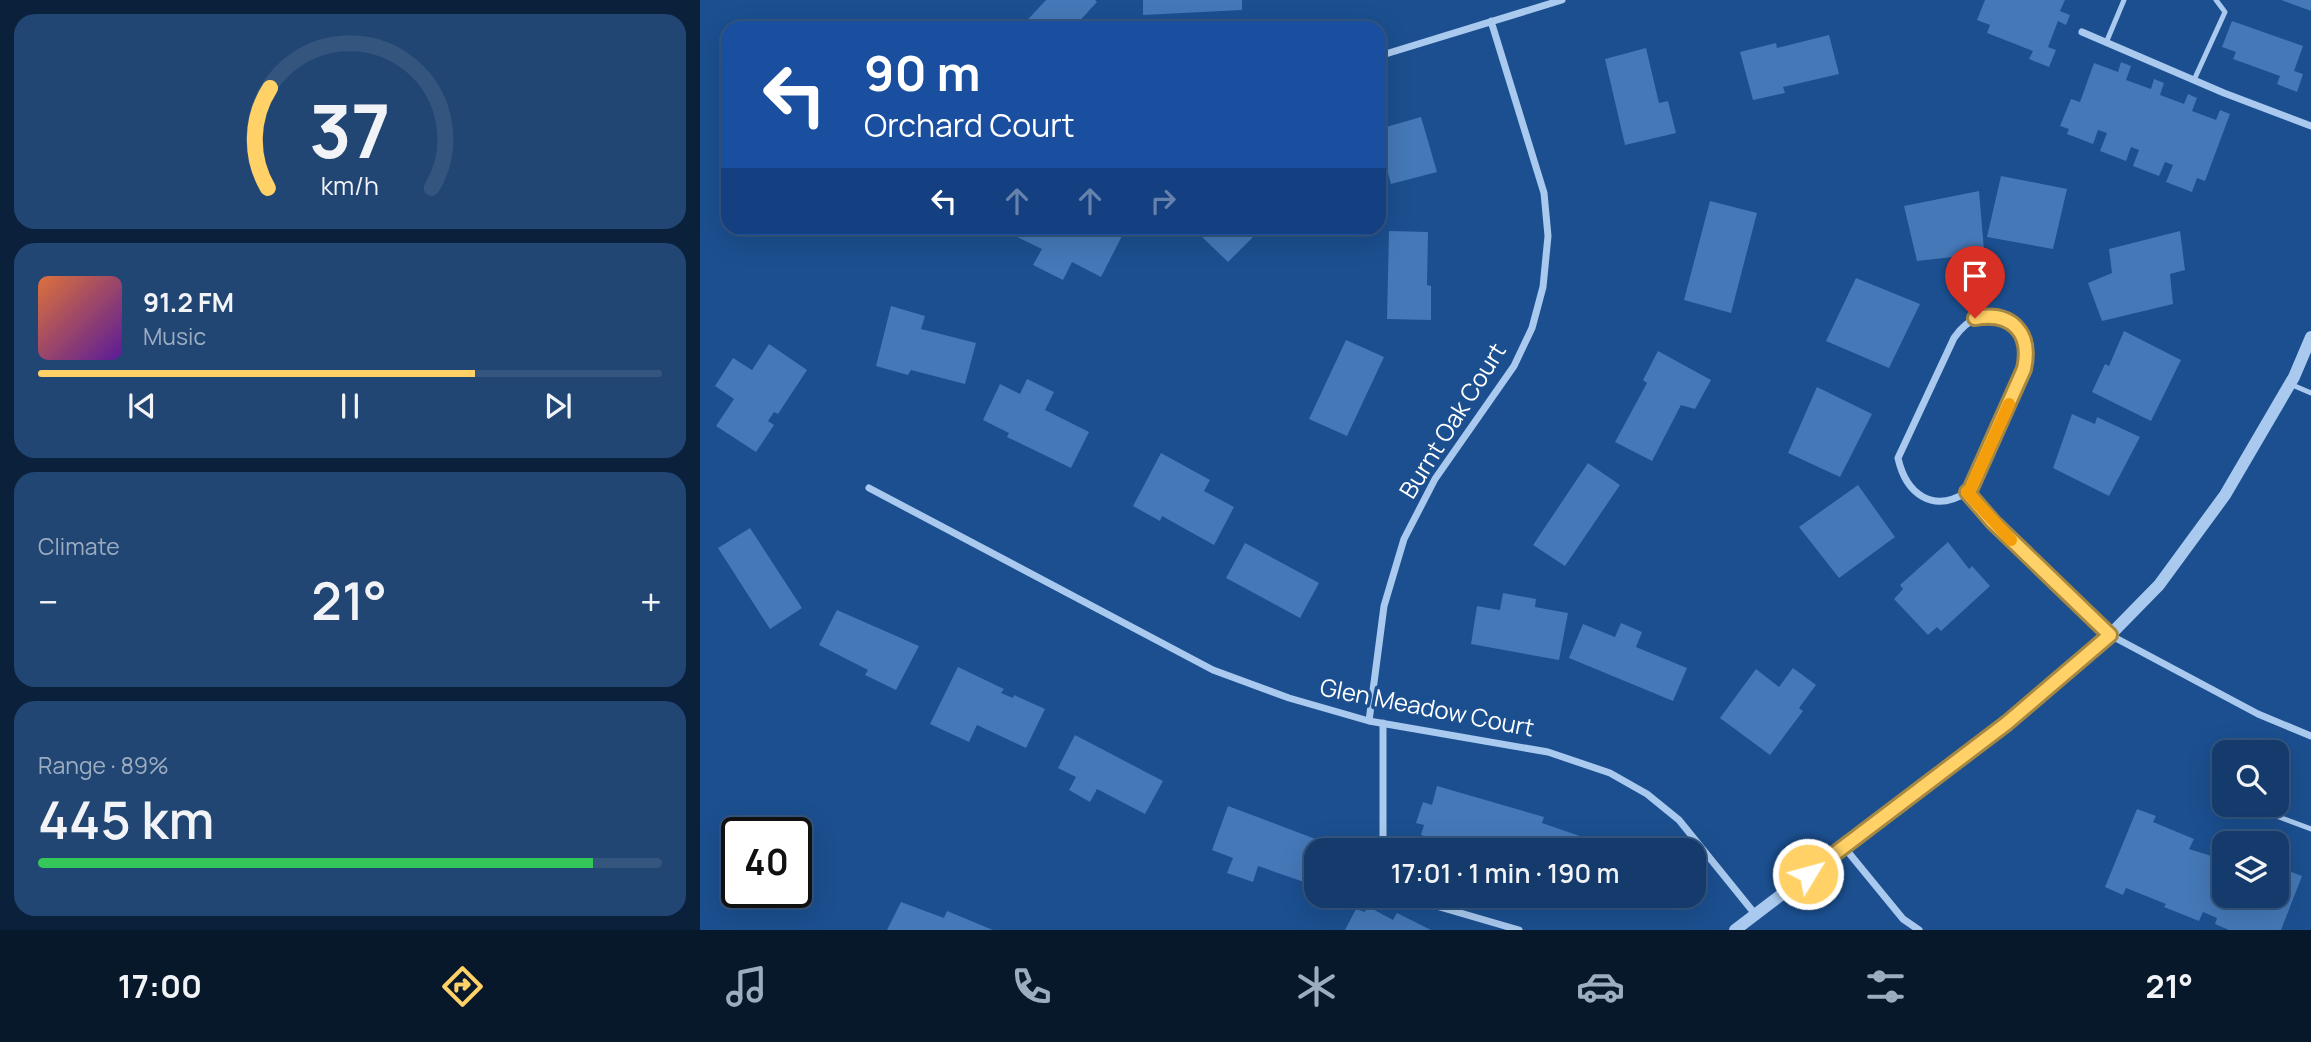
<!DOCTYPE html>
<html lang="en">
<head>
<meta charset="utf-8">
<style>
  body { margin:0; font-family:Manrope,sans-serif; background:#214673; color:#f1f3f6; height:100vh; display:flex; flex-direction:column; font-size:26px; white-space:nowrap }
  * { box-sizing:border-box; margin:0 }
  p { font-size:23px; color:#9dadc1 }
  .icon { flex:none; width:38px; height:38px; fill:none; stroke:currentColor; stroke-width:2; stroke-linecap:round; stroke-linejoin:round }
  .map { position:relative; flex:1; overflow:hidden }
  .panel { display:flex; flex-direction:column; gap:14px; padding:14px; background:#0b203b; width:700px }
  .panel>* { flex:none }
  .banner { position:absolute; left:21px; top:21px; width:665px; height:214px; border-radius:21px; box-shadow:0 7px 28px #0002,0 0 0 2px #33557e; background:#1a4fa0; color:#fff; overflow:hidden }
  .tools { position:absolute; left:1512px; top:740px; display:grid; gap:14px }
  .tools a { display:grid; place-items:center; width:77px; height:77px; border-radius:14px; background:#143b6b; box-shadow:0 7px 28px #0002,0 0 0 2px #33557e; font-size:35px }
  .speed { position:absolute; left:21px; top:817px; display:flex; gap:14px; font-size:35px; font-weight:700; text-align:center }
  .speed>* { display:grid; place-content:center; width:91px; height:91px; border-radius:50%; background:#143b6b; box-shadow:0 7px 28px #0002,0 0 0 2px #33557e; line-height:1 }
  .speed .limit { border:4px solid #111; border-radius:10px; background:#fff; color:#111 }
  .pin { position:absolute; display:grid; place-items:center; width:60px; height:60px; color:#fff; margin:-72px -30px; border-radius:50% 50% 50% 0; rotate:-45deg; box-shadow:0 0 7px #0007 }
  .pin .icon { rotate:45deg }
  .me { position:absolute; width:77px; margin:-38px; rotate:53deg; stroke-linejoin:round; filter:drop-shadow(0 0 5px #0008) }
  .turn { display:flex; align-items:center; gap:24px; height:147px; padding:0 28px; font-size:32px }
  .turn .icon { width:91px; height:91px; stroke-width:2.5 }
  .turn b { display:block; font-size:49px; line-height:60px }
  .lanes { display:flex; align-items:center; height:66px; padding:0 28px; background:#0003; justify-content:center; gap:35px; direction:ltr }
  .lanes .off { opacity:.35 }
  .big { font-size:52px; font-weight:600; line-height:1.1 }
  .panel .tile { flex:1; display:flex; flex-direction:column; justify-content:center; gap:10px; min-width:0; padding:0 24px; border-radius:21px; background:#214673 }
  .panel .dial { align-items:center; gap:0 }
  .dial svg { height:182px; overflow:visible; fill:none; stroke:#33557e; stroke-width:7; stroke-linecap:round; text-anchor:middle }
  .dial text { fill:#f1f3f6; stroke:none }
  .song { display:flex; align-items:center; gap:21px }
  .cover { width:84px; height:84px; border-radius:10px; background:linear-gradient(135deg,hsl(20 70% 55%),hsl(270 70% 35%)) }
  .played { height:7px; border-radius:4px; background:linear-gradient(90deg,#ffd166 70%,#33557e 70%) }
  .keys { display:flex; justify-content:space-around; direction:ltr }
  .heat { display:flex; justify-content:space-between; align-items:center; font-size:38px; direction:ltr }
  .charge { height:10px; border-radius:5px; background:linear-gradient(90deg,#34c759 89%,#33557e 0) }
  .trip { position:absolute; left:604px; top:838px; width:402px; height:70px; border-radius:21px; background:#143b6b; box-shadow:0 7px 28px #0002,0 0 0 2px #33557e; font-weight:600; line-height:70px; text-align:center }
  .menu { display:flex; height:112px; justify-content:space-around; align-items:center; background:#08182b; color:#9dadc1 }
  .menu .icon { width:49px; height:49px }
  .menu .active { color:#ffd166 }
  .menu b { font-size:32px; color:#f1f3f6 }
  main { display:flex; flex:1; min-height:0 }
  .map>svg:first-child { display:block }
  .building { fill:#4478b7 }
  .lines { fill:none; stroke-linecap:round; stroke-linejoin:round }
  .service { stroke:#a9c9ee; stroke-width:5 }
  .minor { stroke:#a9c9ee; stroke-width:7 }
  .tertiary { stroke:#a9c9ee; stroke-width:12 }
  .route-casing { stroke:#a68842; stroke-width:18 }
  .route { stroke:#ffd166; stroke-width:12 }
  .slow { stroke:#f59e0b; stroke-width:12 }
  .labels { text-anchor:middle; stroke-width:7; stroke-linejoin:round; paint-order:stroke }
  .street-label { font-size:24px; fill:#fff; stroke:#1b4f8f }
</style>
</head>
<body>
<main>
<section class="panel">
<div class="tile dial"><svg viewBox="0 0 100 80">
<path d="M14 69A42 42 0 1 1 86 69"/>
<path d="M14 69A42 42 0 0 1 15 25" stroke="#ffd166"/>
<text x="50" y="56" font-size="32" font-weight="700">37</text>
<text x="50" y="72" font-size="11">km/h</text>
</svg></div>
<div class="tile">
<div class="song"><i class="cover"></i><div><b>91.2 FM</b><p>Music</p></div></div>
<div class="played"></div>
<div class="keys"><svg class="icon" aria-label="previous" viewBox="0 0 24 24"><path d="M18 5L8 12l10 7zM5 5v14"/></svg><svg class="icon" aria-label="pause" viewBox="0 0 24 24"><path d="M8 5v14M16 5v14"/></svg><svg class="icon" aria-label="next" viewBox="0 0 24 24"><path d="M6 5l10 7-10 7zM19 5v14"/></svg></div>
</div>
<div class="tile"><p>Climate</p>
<div class="heat"><a>−</a><b class="big">21°</b><a>+</a></div>
</div>
<div class="tile"><p>Range · 89%</p><b class="big">445 km</b><div class="charge"></div></div>
</section>
<div class="map">
<svg width="1611" height="930" viewBox="0 0 1611 930">
  <rect width="100%" height="100%" fill="#1b4f8f"/>
  <path class="building" d="M346 0H395L397 2 373 28H320Z
    M443 0H542V10L443 15Z
    M1285 0H1365L1360 11 1370 15 1366 25 1358 21 1348 47 1356 50 1349 67 1329 59 1333 51 1287 33 1290 25 1277 20Z
    M1581 0H1611V11Z
    M1532 21 1603 46 1594 71 1603 74 1597 92 1577 84 1580 76 1533 59 1536 52 1522 47Z
    M1129 35 1139 74 1083 87 1085 93 1053 100 1040 52 1076 43 1077 48Z
    M946 48 959 103 968 101 976 133 925 145 905 59Z
    M1421 62 1431 66 1426 80 1451 89 1454 79 1464 83 1460 95 1484 104 1488 94 1497 98 1492 111 1516 120 1520 110 1530 114 1505 181 1497 178 1492 192 1466 182 1473 165 1465 162 1459 176 1433 166 1439 150 1431 147 1426 161 1400 151 1407 133 1398 130 1393 144 1367 134 1369 129 1360 126 1371 99 1380 102 1394 63 1418 72Z
    M721 117 737 172 691 184 684 159 679 161V129Z
    M1301 176 1367 189 1353 249 1287 237Z
    M1279 191 1284 250 1270 255 1217 261 1204 206Z
    M1010 201 1057 213 1031 313 984 300Z
    M320 228H404L422 236 401 277 372 262 363 280 333 265 342 249 315 236Z
    M508 228H562L528 262 500 235Z
    M689 231 728 232 727 285 731 286V320L687 319Z
    M1480 231 1485 270 1470 274 1473 304 1402 321 1388 283 1412 273 1409 249Z
    M1156 278 1220 304 1189 368 1126 341Z
    M191 306 225 316 221 329 276 343 265 384 211 370 208 375 176 366Z
    M1424 331 1481 360 1451 421 1392 392 1405 364 1409 366Z
    M646 340 684 357 647 436 609 419Z
    M69 344 107 370 78 414 74 412 68 421 74 425 56 452 16 426 34 399 15 386 33 358 52 370Z
    M958 351 1011 380 995 409 981 405 952 461 915 442 947 383 943 380Z
    M327 379 354 392 345 410 389 432 371 468 307 437 309 433 283 420 300 384 320 394Z
    M1117 387 1172 414 1140 477 1088 453Z
    M1372 414 1395 424 1397 417 1440 437 1409 496 1353 468Z
    M461 453 510 480 504 491 534 507 514 545 462 516 460 521 433 506Z
    M888 463 920 485 865 566 833 545Z
    M1158 485 1195 537 1139 578 1099 527Z
    M50 528 102 608 70 629 18 548Z
    M1248 542 1269 569 1272 566 1290 586 1241 631 1237 627 1228 635 1194 599 1203 589 1200 585Z
    M545 543 619 583 600 618 526 578Z
    M803 593 836 599 835 607 868 613 859 660 771 644 777 606 800 610Z
    M137 610 219 646 196 690 165 675 168 670 119 645Z
    M921 623 942 632 936 647 987 668 973 701 869 658 883 624 915 637Z
    M258 667 304 689 301 693 313 698 314 695 345 709 326 748 277 725 269 742 230 724Z
    M1093 668 1116 685 1099 708 1103 711 1070 755 1020 718 1056 669 1079 687Z
    M375 735 463 781 445 814 397 789 390 802 369 790 376 777 358 768Z
    M737 786 844 817 842 823 903 844 900 850H765L721 835 724 825 716 823 723 802 732 805Z
    M528 806 618 840 604 882 558 866 553 882 527 873 533 858 512 850Z
    M1437 809 1456 816 1453 822 1494 839 1489 849 1524 860V896H1577V875L1580 876 1583 869 1602 876 1581 930H1529L1515 924 1517 918 1503 912 1499 921 1464 907 1466 904 1426 888 1423 895 1405 887Z
    M201 902 244 918 247 911 293 930H187Z
    M667 906 693 920 697 913 731 930H645L656 909 665 912Z"/>
  <g class="lines">
    <path class="service" d="M1406 43 1424 0
      M1494 80 1525 12 1516 0
      M1590 384 1611 393
      M1514 793 1524 797
      M1547 805 1611 829"/>
    <path class="minor" d="M1382 32 1524 93 1611 126
      M679 56 862 0
      M169 488 513 670 589 698 669 721 848 752 910 773 947 794 979 820 1055 914
      M1267 492C1233 514 1206 494 1198 458L1254 338C1283 295 1335 319 1324 369L1271 490 1267 492 1293 522 1410 635 1558 714 1611 736
      M669 721 684 606 704 539 735 479 814 366 832 328 843 287 848 236 844 193 791 21
      M683 723V850
      M1144 847 1203 919 1219 930
      M702 896 819 930"/>
    <path class="tertiary" d="M1035 930 1307 723 1410 635 1459 585 1525 495 1594 377 1611 337"/>
  </g>
  <g class="lines">
    <defs>
      <path id="route" d="M1108 874 1307 723 1410 635 1293 522 1267 492 1270 490 1324 369C1332 333 1312 311 1275 318"/>
    </defs>
    <use href="#route" class="route-casing"/>
    <use href="#route" class="route"/>
    <path class="slow" d="M1309 404 1270 490 1267 492 1311 540"/>
  </g>
  <g class="labels">
    <g class="street-label">
      <text transform="translate(753 421) rotate(-58)" y="8">Burnt Oak Court</text>
      <text transform="translate(727 708) rotate(11)" y="8">Glen Meadow Court</text>
    </g>
  </g>
</svg>
<div class="tools">
<a><svg class="icon" aria-label="search" viewBox="0 0 24 24"><circle cx="10" cy="10" r="6"/><path d="M15 15l6 6"/></svg></a>
<a><svg class="icon" aria-label="layers" viewBox="0 0 24 24"><path d="M12 4l9 5-9 5-9-5zM3 14l9 5 9-5"/></svg></a>
</div>
<div class="speed"><div class="limit">40</div></div>
<div class="pin" style="left:1275px;top:318px;background:#d93025"><svg class="icon" aria-label="arrive" viewBox="0 0 24 24"><path d="M6 21V4h12l-3 4 3 4H6"/></svg></div>
<svg class="me" style="left:1108px;top:874px" viewBox="-20 -20 40 40"><circle r="17" fill="#ffd166" stroke="#fff" stroke-width="3"/><path d="M0-11L8 9 0 5-8 9z" fill="#fff"/></svg>
<div class="trip">17:01 · 1 min · 190 m</div>
<div class="banner">
<div class="turn"><svg class="icon" aria-label="left" viewBox="0 0 24 24"><path d="M17 20v-9H6M10 6l-5 5 5 5"/></svg><div><b>90 m</b>Orchard Court</div></div>
<div class="lanes"><svg class="icon" aria-label="left" viewBox="0 0 24 24"><path d="M17 20v-9H6M10 6l-5 5 5 5"/></svg><svg class="icon off" aria-label="ahead" viewBox="0 0 24 24"><path d="M12 20V5M6 11l6-6 6 6"/></svg><svg class="icon off" aria-label="ahead" viewBox="0 0 24 24"><path d="M12 20V5M6 11l6-6 6 6"/></svg><svg class="icon off" aria-label="right" viewBox="0 0 24 24"><path d="M7 20v-9h11M14 6l5 5-5 5"/></svg></div>
</div>
</div>
</main>
<nav class="menu">
<b>17:00</b>
<svg class="icon active" aria-label="directions" viewBox="0 0 24 24"><path d="M12 3l9 9-9 9-9-9zM9 14v-3h6M13 9l2 2-2 2"/></svg>
<svg class="icon" aria-label="music" viewBox="0 0 24 24"><path d="M9 18V5l10-2v13"/><circle cx="6" cy="18" r="3"/><circle cx="16" cy="16" r="3"/></svg>
<svg class="icon" aria-label="phone" viewBox="0 0 24 24"><path d="M5 4h4l2 5-3 2q2 4 5 5l2-3 5 2v4C11 20 4 13 5 4z"/></svg>
<svg class="icon" aria-label="climate" viewBox="0 0 24 24"><path d="M12 3v18M4 7l16 10M4 17L20 7"/></svg>
<svg class="icon" aria-label="car" viewBox="0 0 24 24"><path d="M5 17H2v-5l4-1 3-4h7l3 4 3 1v5h-3M9 17h6M6 11h13"/><circle cx="7" cy="17" r="2"/><circle cx="17" cy="17" r="2"/></svg>
<svg class="icon" aria-label="filters" viewBox="0 0 24 24"><path d="M4 7h16M4 17h16"/><circle cx="9" cy="7" r="2"/><circle cx="15" cy="17" r="2"/></svg>
<b>21°</b>
</nav>
</body>
</html>
